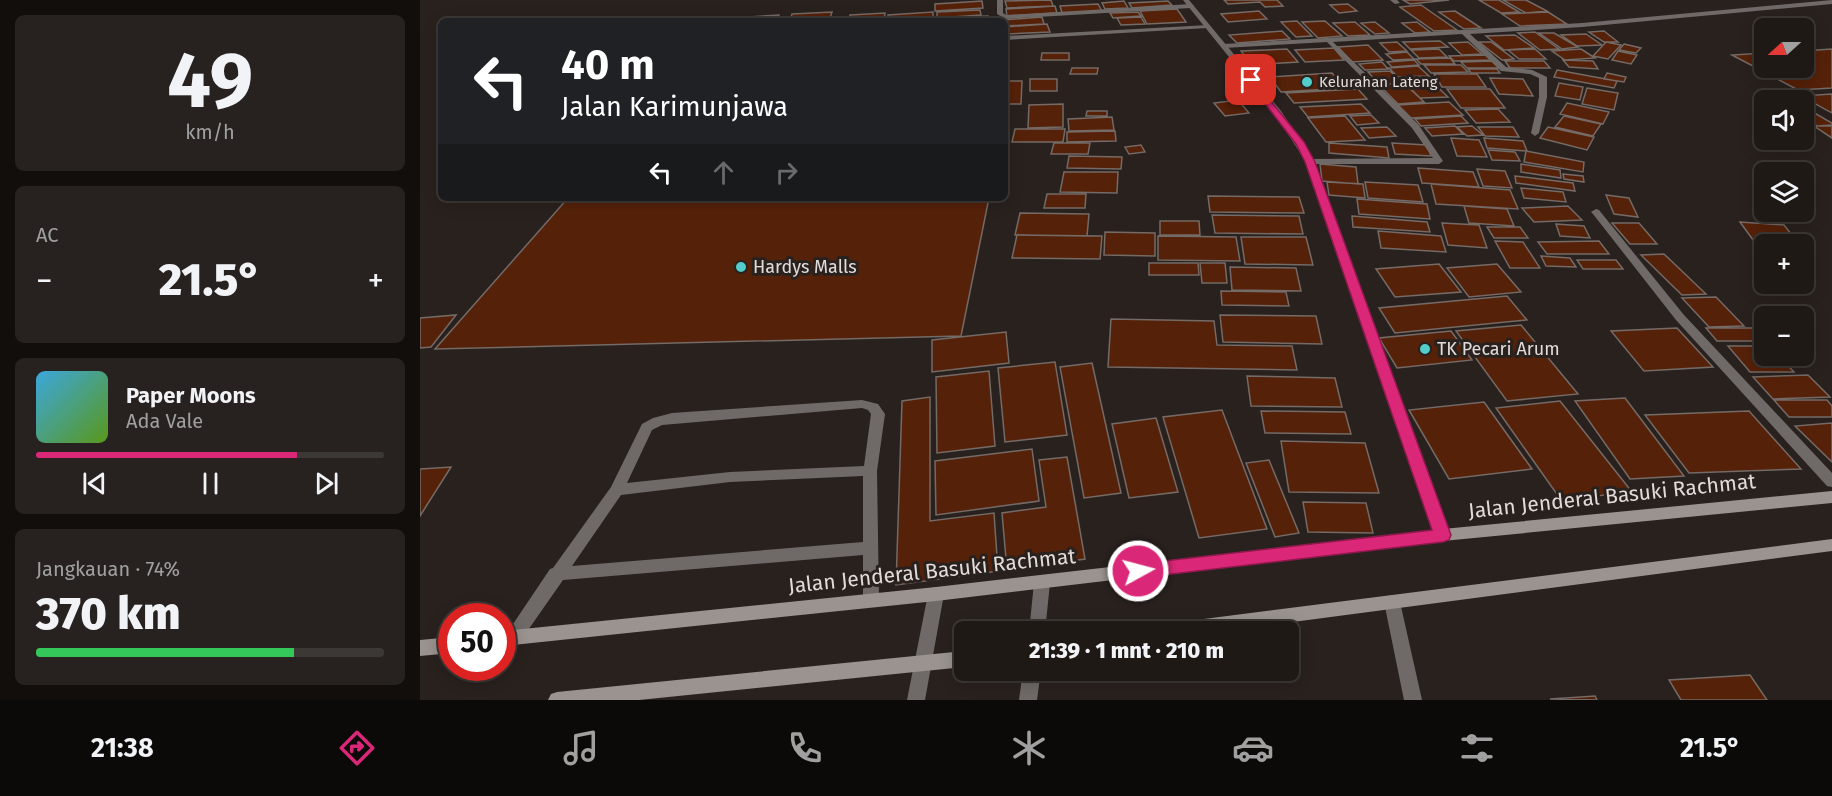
<!DOCTYPE html>
<html lang="id">
<head>
<meta charset="utf-8">
<style>
  body { margin:0; font-family:"Fira Sans",sans-serif; background:#27221f; color:#f1f3f6; height:100vh; display:flex; flex-direction:column; font-size:22px; white-space:nowrap }
  * { box-sizing:border-box; margin:0 }
  p { font-size:20px; color:#a1a0a1 }
  .icon { flex:none; width:33px; height:33px; fill:none; stroke:currentColor; stroke-width:2; stroke-linecap:round; stroke-linejoin:round }
  .map { position:relative; flex:1; overflow:hidden }
  .details { display:flex; flex-direction:column; gap:15px; padding:15px; background:#110e0c; width:420px }
  .details>* { flex:none }
  .guide { position:absolute; left:18px; top:18px; width:570px; height:183px; border-radius:9px; box-shadow:0 3px 15px #0003,0 0 0 2px #3c3835; background:#202124; color:#fff; overflow:hidden }
  .needle { width:39px; rotate:249deg }
  .fabs { position:absolute; left:1334px; top:18px; display:grid; gap:12px }
  .fabs a { display:grid; place-items:center; width:60px; height:60px; border-radius:9px; background:#1f1916; box-shadow:0 3px 15px #0003,0 0 0 2px #3c3835; font-size:30px }
  .speed { position:absolute; left:18px; top:603px; display:flex; gap:12px; font-size:30px; font-weight:700; text-align:center }
  .speed>* { display:grid; place-content:center; width:78px; height:78px; border-radius:50%; background:#1f1916; box-shadow:0 3px 15px #0003,0 0 0 2px #3c3835; line-height:1 }
  .speed .limit { border:9px solid #d22; background:#fff; color:#111 }
  .pin { position:absolute; display:grid; place-items:center; width:51px; height:51px; color:#fff; margin:-26px; border-radius:12px; box-shadow:0 3px 9px #0006 }
  .me { position:absolute; width:66px; margin:-33px; rotate:83deg; stroke-linejoin:round; filter:drop-shadow(0 0 4px #0008) }
  .turn { display:flex; align-items:center; gap:21px; height:126px; padding:0 24px; font-size:27px }
  .turn .icon { width:78px; height:78px; stroke-width:2.5 }
  .turn b { display:block; font-size:42px; line-height:51px }
  .lanes { display:flex; align-items:center; height:57px; padding:0 24px; background:#0003; justify-content:center; gap:30px; direction:ltr }
  .lanes .off { opacity:.35 }
  .big { font-size:45px; font-weight:800; line-height:1.1 }
  .details .tile { flex:1; display:flex; flex-direction:column; justify-content:center; gap:9px; min-width:0; padding:0 21px; border-radius:9px; background:#27221f }
  .details .dial { align-items:center; gap:0 }
  .dial b { font-size:78px; line-height:1 }
  .song { display:flex; align-items:center; gap:18px }
  .cover { width:72px; height:72px; border-radius:9px; background:linear-gradient(135deg,hsl(200 70% 55%),hsl(90 70% 35%)) }
  .played { height:6px; border-radius:3px; background:linear-gradient(90deg,#db2777 75%,#3c3835 75%) }
  .keys { display:flex; justify-content:space-around; direction:ltr }
  .heat { display:flex; justify-content:space-between; align-items:center; font-size:33px; direction:ltr }
  .charge { height:9px; border-radius:4px; background:linear-gradient(90deg,#34c759 74%,#3c3835 0) }
  .trip { position:absolute; left:534px; top:621px; width:345px; height:60px; border-radius:9px; background:#1f1916; box-shadow:0 3px 15px #0003,0 0 0 2px #3c3835; font-weight:800; line-height:60px; text-align:center }
  .tabs { display:flex; height:96px; justify-content:space-around; align-items:center; background:#0c0a09; color:#a1a0a1 }
  .tabs .icon { width:42px; height:42px }
  .tabs .current { color:#db2777 }
  .tabs b { font-size:27px; color:#f1f3f6 }
  main { display:flex; flex:1; min-height:0 }
  .map>svg:first-child { display:block }
  .building { fill:#562109; stroke:#746a66; stroke-width:1.5 }
  .lines { fill:none; stroke-linecap:round; stroke-linejoin:round }
  .service { fill:#6f6a68; fill-rule:evenodd }
  .minor { fill:#6f6a68; fill-rule:evenodd }
  .tertiary { fill:#6f6a68; fill-rule:evenodd }
  .secondary { fill:#9a9390; fill-rule:evenodd }
  .route { fill:#db2777; stroke:#8e194d; stroke-width:1.5 }
  .poi-dot { fill:#53cdca; stroke:#29211e; stroke-width:2 }
  .labels { text-anchor:middle; stroke-width:6; stroke-linejoin:round; paint-order:stroke }
  .far-poi-label { font-size:15px; fill:#e1dbd9; stroke:#29211e; text-anchor:start }
  .poi-label { font-size:18px; fill:#e1dbd9; stroke:#29211e; text-anchor:start }
  .near-street-label { font-size:21px; fill:#e1dbd9; stroke:#29211e }
</style>
</head>
<body>
<main>
<section class="details">
<div class="tile dial"><b>49</b><p>km/h</p></div>
<div class="tile"><p>AC</p>
<div class="heat"><a>−</a><b class="big">21.5°</b><a>+</a></div>
</div>
<div class="tile">
<div class="song"><i class="cover"></i><div><b>Paper Moons</b><p>Ada Vale</p></div></div>
<div class="played"></div>
<div class="keys"><svg class="icon" aria-label="previous" viewBox="0 0 24 24"><path d="M18 5L8 12l10 7zM5 5v14"/></svg><svg class="icon" aria-label="pause" viewBox="0 0 24 24"><path d="M8 5v14M16 5v14"/></svg><svg class="icon" aria-label="next" viewBox="0 0 24 24"><path d="M6 5l10 7-10 7zM19 5v14"/></svg></div>
</div>
<div class="tile"><p>Jangkauan · 74%</p><b class="big">370 km</b><div class="charge"></div></div>
</section>
<div class="map">
<svg width="1412" height="700" viewBox="0 0 1412 700">
  <rect width="100%" height="100%" fill="#29211e"/>
  <path class="building" d="M631 0 633 6 587 8 585 1Z
    M804 0H857L863 6 845 7 840 2 808 4Z
    M983 0H1029L990 4Z
    M1059 0H1079L1099 12 1081 13Z
    M1083 0H1106L1127 11 1106 13Z
    M562 1 563 8 515 11V4Z
    M704 1 708 8 685 9 682 3Z
    M748 1 752 5 712 8 709 3Z
    M678 4 682 11 642 13 640 6Z
    M928 4 937 11 919 13 910 5Z
    M1001 5 1037 30 1014 31 980 7Z
    M635 6 637 13 587 16 586 9Z
    M757 9 766 22 727 24 720 11Z
    M560 10 561 15 517 18V12Z
    M839 11 847 19 808 22 801 14Z
    M1035 11 1061 28 1044 29 1019 12Z
    M412 12 409 21H370L372 14Z
    M513 12V18L468 21V15Z
    M718 12 721 16 693 18 690 13Z
    M1128 12 1147 24 1100 26 1082 14Z
    M465 13 464 21H429L430 15Z
    M359 15 357 21H310L312 18Z
    M568 16V21H538V17Z
    M622 17 624 24 585 26 582 20Z
    M721 17 725 24 701 25 697 18Z
    M877 21 892 36 876 37 861 22Z
    M905 21 922 36 898 38 882 22Z
    M935 22 950 35 928 36 913 23Z
    M955 22 969 33 955 34 941 23Z
    M997 22 1010 32 995 33 982 23Z
    M627 24 630 32 585 34V27Z
    M862 31 870 39 817 43 809 35Z
    M1184 31 1198 42H1184L1169 32Z
    M1115 32 1139 49 1120 50 1098 33Z
    M1119 33H1134L1158 47 1142 49Z
    M1166 34 1182 45 1157 46 1141 35Z
    M1095 35 1114 48 1084 50 1066 36Z
    M1020 41 1028 47 990 49 983 42Z
    M977 42 987 51 969 52 960 43Z
    M1048 42 1062 54 1042 55 1029 43Z
    M1059 42H1071L1094 59 1082 60Z
    M1186 42 1201 45 1188 59 1173 56Z
    M1204 44 1221 48 1216 53 1199 50Z
    M948 45 963 60 932 62 918 47Z
    M914 48 924 60 885 62 875 50Z
    M867 49 878 62 831 65 821 51Z
    M1019 49 1027 57 999 58 991 50Z
    M1115 49 1126 59H1099L1088 50Z
    M1161 49 1175 58 1145 60 1132 51Z
    M1412 49V88L1378 90 1312 55 1344 53V68H1383V51Z
    M1198 51 1217 55 1211 64 1192 60Z
    M987 52 994 59 973 60 966 54Z
    M622 53H649V60H621Z
    M1066 55 1071 60 1034 61 1029 56Z
    M1030 58 1035 64H1001L996 59Z
    M994 60 999 65 972 67 967 62Z
    M1143 60 1173 61 1178 69 1149 67Z
    M1073 61 1079 68H1047L1041 62Z
    M1085 61H1124L1130 68H1090Z
    M962 62 968 69 945 70 939 64Z
    M1004 65H1041L1048 72 1011 73Z
    M998 66 1009 76 978 77 969 68Z
    M652 68H678L677 74H650Z
    M1048 69H1077L1080 73H1051Z
    M1137 70 1197 81 1194 88 1134 77Z
    M970 71 982 83 959 84 948 72Z
    M912 73 926 88 861 92 850 77Z
    M1187 73 1206 77 1204 82 1184 79Z
    M1014 74H1057L1066 87H1022Z
    M1070 78 1103 79 1113 96 1079 94Z
    M610 79H637V91H610Z
    M1009 79 1028 97 1000 98 982 80Z
    M585 81H602L601 104H585Z
    M984 83 1004 102 978 104 959 85Z
    M1139 83 1163 87 1160 100 1135 96Z
    M1167 88 1198 93 1194 110 1162 104Z
    M938 89 947 99 874 103 866 93Z
    M1027 89H1070L1085 108H1041Z
    M1412 94V113L1381 96Z
    M818 100 829 113 805 116 794 103Z
    M1029 102 1043 115 991 118 978 105Z
    M1147 103 1189 112 1183 124 1140 114Z
    M643 104V127L608 128 609 105Z
    M941 104 950 113 888 117 880 107Z
    M1078 109 1090 122 1056 123 1045 110Z
    M667 111H687V116H666Z
    M1391 111 1412 123V125L1397 126 1383 118V112Z
    M951 115 959 123 937 125 930 116Z
    M925 116 945 140 906 142 888 118Z
    M1041 116 1048 123 1001 126 995 119Z
    M1144 116 1181 124 1173 136 1135 127Z
    M692 117 694 130 649 131 648 119Z
    M1035 126 1043 134 1012 136 1005 128Z
    M1052 126 1063 135 1047 136 1037 127Z
    M1394 126H1412V138Z
    M967 127 976 136 949 138 941 128Z
    M1058 127H1093L1099 137 1065 136Z
    M1128 127 1174 137 1167 150 1120 138Z
    M595 129H645L643 142H592Z
    M695 131 696 141 647 142V132Z
    M1031 138 1059 140 1067 157 1037 156Z
    M1064 138 1103 141 1107 151 1067 148Z
    M634 143H670L668 154H631Z
    M909 143 967 147 969 158 909 153Z
    M972 143 1007 145 1011 156 975 154Z
    M721 145 725 152 709 154 705 147Z
    M1068 150 1095 152 1100 161 1072 160Z
    M1106 151 1164 162 1163 172 1104 162Z
    M649 156 702 157 701 169 647 168Z
    M900 164 936 167 938 184 902 181Z
    M1101 164 1140 170 1141 178 1101 172Z
    M998 168 1053 172 1059 187 1002 183Z
    M1057 169 1085 171 1092 188 1063 186Z
    M644 172H698L697 193 640 192Z
    M1143 174 1163 176 1164 182 1144 179Z
    M1095 176 1153 183 1155 191 1096 183Z
    M907 182 943 184 945 198 909 195Z
    M945 182 998 185 1003 202 948 198Z
    M1011 184 1090 190 1098 209 1016 204Z
    M1101 188 1143 192 1146 202 1104 198Z
    M627 194H666L665 208H624Z
    M1186 195 1209 198 1218 217 1194 214Z
    M788 196 879 197 884 213 790 212Z
    M148 198H569L541 336 15 349Z
    M937 199 1007 204 1010 219 939 214Z
    M1044 206 1087 209 1094 226 1049 223Z
    M1148 206 1162 220 1114 222 1102 208Z
    M600 213 669 214 667 236 595 235Z
    M792 215 879 216 883 234 795 233Z
    M932 216 1007 222 1010 232 933 227Z
    M740 221H779L780 235H740Z
    M1320 222 1364 225 1379 244H1344V255Z
    M1022 223 1059 225 1067 248 1028 245Z
    M1192 223H1219L1237 244H1210Z
    M1136 224 1164 226 1170 238 1140 236Z
    M1067 227H1100L1108 238H1074Z
    M958 231 1021 236 1026 252 961 248Z
    M685 232 735 233V256L684 255Z
    M597 235 682 236 680 259 592 258Z
    M738 236 816 237 820 261 738 260Z
    M821 237H886L893 265 825 264Z
    M1075 241 1103 242 1120 268H1090Z
    M1179 241 1189 254H1127L1118 242Z
    M1244 254 1286 294 1262 295 1221 255Z
    M1121 256 1150 258 1156 267 1126 266Z
    M1157 260H1196L1203 269H1163Z
    M729 263H778L779 275H729Z
    M780 263H805L807 283H782Z
    M1019 264 1041 292 975 297 956 269Z
    M1077 264 1101 292 1049 297 1027 268Z
    M810 267 876 268 881 291 812 290Z
    M801 291 866 292 869 306 802 305Z
    M1087 296 1107 320 975 333 959 308Z
    M1296 297 1324 326 1289 327 1262 298Z
    M36 315 11 347 0 348V318Z
    M800 315 896 316 902 344 803 342Z
    M691 319 794 321 797 345 872 346 877 370 688 367Z
    M1101 325 1158 394 1087 401 1036 331Z
    M1257 328 1293 367 1224 371 1191 331Z
    M1286 328H1335L1344 341H1297Z
    M1031 331 1052 360 977 368 959 338Z
    M586 332 589 363 512 372V340Z
    M1308 346H1344V356H1359L1374 372H1330Z
    M635 362 647 435 585 442 578 368Z
    M672 363 701 493 664 498 640 367Z
    M569 371 575 446 517 453 516 377Z
    M1388 375 1410 397 1353 399 1333 377Z
    M827 376 915 378 922 407 831 406Z
    M510 397V521L574 513 578 571 476 585 482 401Z
    M1205 398 1264 476 1210 479 1155 401Z
    M1354 400H1407L1412 406V417H1369Z
    M1140 401 1212 492 1141 500 1076 408Z
    M1064 402 1112 469 1029 479 989 410Z
    M802 410 847 529 779 538 743 417Z
    M841 411 925 412 931 434 845 433Z
    M1329 411 1381 469 1269 473 1225 415Z
    M736 418 758 492 709 498 692 424Z
    M1412 423V462L1375 426Z
    M861 441 945 443 959 493 869 492Z
    M612 449 619 501 516 515 515 461Z
    M647 457 665 559 587 570 582 513 626 507 619 460Z
    M849 460 879 533 855 537 826 463Z
    M31 467 0 516V469Z
    M883 502 946 503 953 533 888 532Z
    M1330 675 1347 700H1261L1249 680Z
    M1175 696 1177 700 1130 699Z"/>
  <g class="lines">
    <path class="service" d="M442 400 458 404 465 414 457 471 459 600 457 605 451 607 445 605 443 600V555L143 580 99 643 93 645 87 643 85 638 87 633 130 569 133 568 191 487 222 424 233 418 252 413ZM442 408 448 410 451 414 444 466 310 472 207 483 232 430 242 425ZM443 476V542L152 566 201 495 310 482Z"/>
    <path class="minor" d="M577 0H583V13L586 15 771 4 774 6 771 8 585 19 577 14Z
      M970 0H977L980 3 975 4Z
      M1412 0V4L1162 27 1050 34 1086 67 1112 70 1127 77V97L1119 133 1115 136 1111 133 1119 97V78L1110 74 1081 71 1042 34 913 42 998 124 1023 161 1019 164H887V160L890 159 1013 158 992 128 907 42 804 48 801 46 804 44 1162 23Z
      M789 25 790 26 787 28 585 40V36Z
      M1176 209 1179 210 1264 315 1412 473V487L1407 486 1256 320 1173 214 1171 212Z
      M972 595 978 597 980 602 1002 700H984L964 602 966 597Z"/>
    <path class="tertiary" d="M763 0H769L861 111 894 162 1031 535 1028 539 1023 541 1018 539 1015 535 886 162 855 114Z
      M622 576 628 578 630 583 625 632H609L614 583 616 578Z
      M516 587 522 589 524 594 505 700H487L508 594 510 589Z
      M603 670H621L617 700H599Z"/>
    <path class="secondary" d="M1412 491V503L1023 541 516 601 82 646V631L516 587 1023 529Z
      M1412 539V551L797 632H729L731 627 737 625Z
      M32 637V653L0 656V640Z
      M544 651V667L219 700H128L131 694 137 692Z"/>
  </g>
  <path class="route" d="M831 77 884 142 895 162 1031 535 1029 540 1023 542 718 578 712 576 709 571 712 566 718 564 1012 530 885 162 876 144 827 80Z"/>
  <g class="poi-dot">
    <circle cx="887" cy="82" r="6"/>
    <circle cx="321" cy="267" r="6"/>
    <circle cx="1005" cy="349" r="6"/>
  </g>
  <g class="labels">
    <g class="far-poi-label">
      <text x="899" y="87">Kelurahan Lateng</text>
    </g>
    <g class="poi-label">
      <text x="333" y="273">Hardys Malls</text>
      <text x="1017" y="355">TK Pecari Arum</text>
    </g>
    <g class="near-street-label">
      <text transform="translate(1192 496) rotate(-6)" y="7">Jalan Jenderal Basuki Rachmat</text>
      <text transform="translate(512 571) rotate(-6)" y="7">Jalan Jenderal Basuki Rachmat</text>
    </g>
  </g>
</svg>
<div class="fabs">
<a><svg class="needle" viewBox="-14 -14 28 28"><path d="M0-13l5 13h-10z" fill="#e53935"/><path d="M0 13l5-13h-10z" fill="#a1a0a1"/></svg></a>
<a><svg class="icon" aria-label="sound" viewBox="0 0 24 24"><path d="M4 9h4l5-4v14l-5-4H4zM17 9q2 3 0 6"/></svg></a>
<a><svg class="icon" aria-label="layers" viewBox="0 0 24 24"><path d="M12 4l9 5-9 5-9-5zM3 14l9 5 9-5"/></svg></a>
<a>+</a>
<a>−</a>
</div>
<div class="speed"><div class="limit">50</div></div>
<div class="pin" style="left:831px;top:80px;background:#d93025"><svg class="icon" aria-label="arrive" viewBox="0 0 24 24"><path d="M6 21V4h12l-3 4 3 4H6"/></svg></div>
<svg class="me" style="left:718px;top:571px" viewBox="-20 -20 40 40"><circle r="17" fill="#db2777" stroke="#fff" stroke-width="3"/><path d="M0-11L8 9 0 5-8 9z" fill="#fff"/></svg>
<div class="trip">21:39 · 1 mnt · 210 m</div>
<div class="guide">
<div class="turn"><svg class="icon" aria-label="left" viewBox="0 0 24 24"><path d="M17 20v-9H6M10 6l-5 5 5 5"/></svg><div><b>40 m</b>Jalan Karimunjawa</div></div>
<div class="lanes"><svg class="icon" aria-label="left" viewBox="0 0 24 24"><path d="M17 20v-9H6M10 6l-5 5 5 5"/></svg><svg class="icon off" aria-label="ahead" viewBox="0 0 24 24"><path d="M12 20V5M6 11l6-6 6 6"/></svg><svg class="icon off" aria-label="right" viewBox="0 0 24 24"><path d="M7 20v-9h11M14 6l5 5-5 5"/></svg></div>
</div>
</div>
</main>
<nav class="tabs">
<b>21:38</b>
<svg class="icon current" aria-label="directions" viewBox="0 0 24 24"><path d="M12 3l9 9-9 9-9-9zM9 14v-3h6M13 9l2 2-2 2"/></svg>
<svg class="icon" aria-label="music" viewBox="0 0 24 24"><path d="M9 18V5l10-2v13"/><circle cx="6" cy="18" r="3"/><circle cx="16" cy="16" r="3"/></svg>
<svg class="icon" aria-label="phone" viewBox="0 0 24 24"><path d="M5 4h4l2 5-3 2q2 4 5 5l2-3 5 2v4C11 20 4 13 5 4z"/></svg>
<svg class="icon" aria-label="climate" viewBox="0 0 24 24"><path d="M12 3v18M4 7l16 10M4 17L20 7"/></svg>
<svg class="icon" aria-label="car" viewBox="0 0 24 24"><path d="M5 17H2v-5l4-1 3-4h7l3 4 3 1v5h-3M9 17h6M6 11h13"/><circle cx="7" cy="17" r="2"/><circle cx="17" cy="17" r="2"/></svg>
<svg class="icon" aria-label="filters" viewBox="0 0 24 24"><path d="M4 7h16M4 17h16"/><circle cx="9" cy="7" r="2"/><circle cx="15" cy="17" r="2"/></svg>
<b>21.5°</b>
</nav>
</body>
</html>
